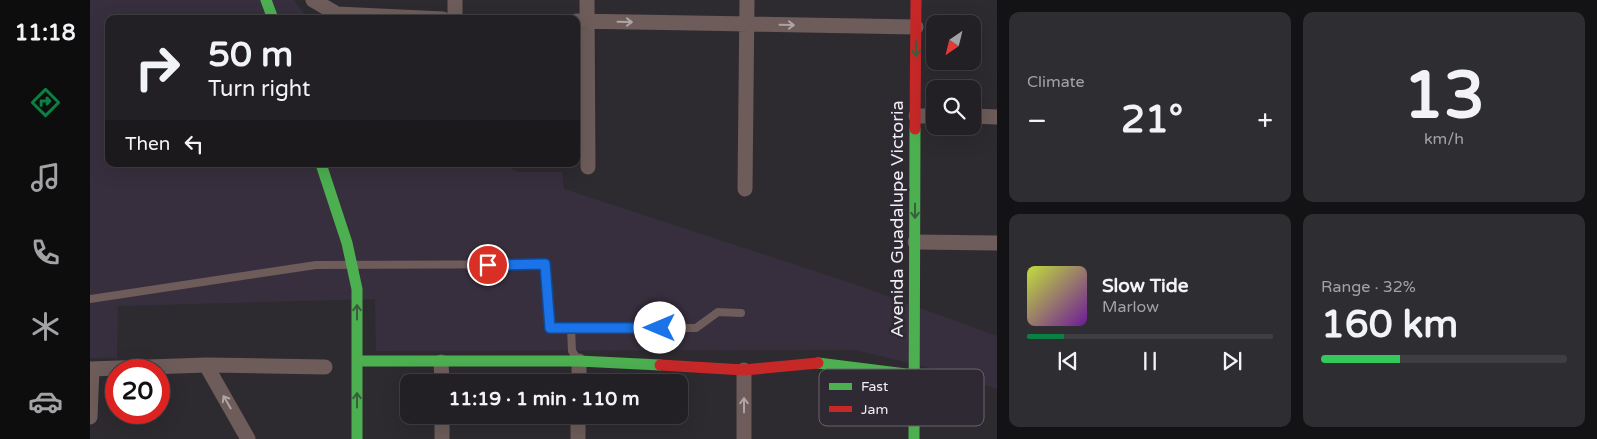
<!DOCTYPE html>
<html lang="en">
<head>
<meta charset="utf-8">
<style>
  body { margin:0; font-family:"Varela Round",sans-serif; background:#2e2d31; color:#f1f3f6; height:100vh; display:flex; flex-direction:column; font-size:19px; white-space:nowrap }
  * { box-sizing:border-box; margin:0 }
  p { font-size:16px; color:#a2a3a6 }
  .icon { flex:none; width:28px; height:28px; fill:none; stroke:currentColor; stroke-width:2; stroke-linecap:round; stroke-linejoin:round }
  .map { position:relative; flex:1; overflow:hidden }
  .panel { display:flex; flex-direction:column; gap:12px; padding:12px; background:#131214; width:600px }
  .panel>* { flex:none }
  .banner { position:absolute; left:15px; top:15px; width:475px; height:152px; border-radius:10px; box-shadow:0 5px 20px #0002,0 0 0 1px #3f3e41; background:#222024; color:#f1f3f6; overflow:hidden }
  .needle { width:32px; rotate:215deg }
  .buttons { position:absolute; left:836px; top:15px; display:grid; gap:10px }
  .buttons a { display:grid; place-items:center; width:55px; height:55px; border-radius:10px; background:#222024; box-shadow:0 5px 20px #0002,0 0 0 1px #3f3e41; font-size:25px }
  .speed { position:absolute; left:15px; top:359px; display:flex; gap:10px; font-size:25px; font-weight:700; text-align:center }
  .speed>* { display:grid; place-content:center; width:65px; height:65px; border-radius:50%; background:#222024; box-shadow:0 5px 20px #0002,0 0 0 1px #3f3e41; line-height:1 }
  .speed .limit { border:8px solid #d22; background:#fff; color:#111 }
  .pin { position:absolute; display:grid; place-items:center; width:42px; height:42px; color:#fff; margin:-21px; border:2px solid #fff; border-radius:50%; box-shadow:0 1px 5px #0007 }
  .me { position:absolute; width:55px; margin:-28px; rotate:270deg; stroke-linejoin:round; filter:drop-shadow(0 0 4px #0008) }
  .turn { display:flex; align-items:center; gap:18px; height:105px; padding:0 20px; font-size:22px }
  .turn .icon { width:65px; height:65px; stroke-width:2.5 }
  .turn b { display:block; font-size:35px; line-height:42px }
  .then { display:flex; align-items:center; height:48px; padding:0 20px; background:#0003; gap:10px; font-size:19px }
  .big { font-size:38px; font-weight:700; line-height:1.1 }
  .panel .card { flex:1; display:flex; flex-direction:column; justify-content:center; gap:8px; min-width:0; padding:0 18px; border-radius:10px; background:#2e2d31 }
  .panel .dial { align-items:center; gap:0 }
  .dial b { font-size:65px; line-height:1 }
  .song { display:flex; align-items:center; gap:15px }
  .cover { width:60px; height:60px; border-radius:8px; background:linear-gradient(135deg,hsl(70 70% 55%),hsl(280 70% 35%)) }
  .played { height:5px; border-radius:2px; background:linear-gradient(90deg,#0b8043 15%,#3f3e41 15%) }
  .keys { display:flex; justify-content:space-around; direction:ltr }
  .heat { display:flex; justify-content:space-between; align-items:center; font-size:28px; direction:ltr }
  .charge { height:8px; border-radius:4px; background:linear-gradient(90deg,#34c759 32%,#3f3e41 0) }
  .panel .tiles { flex:1; display:grid; gap:12px; grid-template-columns:repeat(2,1fr) }
  .trip { position:absolute; left:310px; top:374px; width:288px; height:50px; border-radius:10px; background:#222024; box-shadow:0 5px 20px #0002,0 0 0 1px #3f3e41; font-weight:700; line-height:50px; text-align:center }
  main { display:flex; flex:1; min-height:0 }
  .tabs { display:flex; flex-direction:column; width:90px; justify-content:space-around; align-items:center; background:#0e0d0e; color:#a2a3a6 }
  .tabs .icon { width:35px; height:35px }
  .tabs .selected { color:#0b8043 }
  .tabs b { font-size:22px; color:#f1f3f6 }
  .map>svg:first-child { display:block }
  .built { fill:#372f3d }
  .lines { fill:none; stroke-linecap:round; stroke-linejoin:round }
  .lane { stroke:#6d5c59; stroke-width:8 }
  .street { stroke:#6d5c59; stroke-width:15 }
  .fast { stroke:#4caf50; stroke-width:11 }
  .jam { stroke:#c62828; stroke-width:11 }
  .oneway { stroke:#aea4a6 }
  .oneway2 { stroke:#3a5f3e }
  .route-casing { stroke:#114b97; stroke-width:12 }
  .route { stroke:#1a73e8; stroke-width:9 }
  .labels { text-anchor:middle; stroke-width:5; stroke-linejoin:round; paint-order:stroke }
  .street-label { font-size:18px; fill:#f0edf3; stroke:#2e2932 }
  .key { fill:#2e2932; stroke:#68646c; stroke-width:1 }
  .key-label { font-size:14px; fill:#f0edf3 }
</style>
</head>
<body>
<main>
<nav class="tabs">
<b>11:18</b>
<svg class="icon selected" aria-label="directions" viewBox="0 0 24 24"><path d="M12 3l9 9-9 9-9-9zM9 14v-3h6M13 9l2 2-2 2"/></svg>
<svg class="icon" aria-label="music" viewBox="0 0 24 24"><path d="M9 18V5l10-2v13"/><circle cx="6" cy="18" r="3"/><circle cx="16" cy="16" r="3"/></svg>
<svg class="icon" aria-label="phone" viewBox="0 0 24 24"><path d="M5 4h4l2 5-3 2q2 4 5 5l2-3 5 2v4C11 20 4 13 5 4z"/></svg>
<svg class="icon" aria-label="climate" viewBox="0 0 24 24"><path d="M12 3v18M4 7l16 10M4 17L20 7"/></svg>
<svg class="icon" aria-label="car" viewBox="0 0 24 24"><path d="M5 17H2v-5l4-1 3-4h7l3 4 3 1v5h-3M9 17h6M6 11h13"/><circle cx="7" cy="17" r="2"/><circle cx="17" cy="17" r="2"/></svg>
</nav>
<div class="map">
<svg width="907" height="439" viewBox="0 0 907 439">
  <rect width="100%" height="100%" fill="#2e2b30"/>
  <path class="built" d="M0 0H204L218 19H19V164H421V169L427 172H472L474 189 761 283 907 336V389L854 371 765 350 286 351 285 299 28 306 27 358H0Z"/>
  <g class="lines">
    <path class="lane" d="M0 299 226 265 455 264 460 328H606L628 312 651 313
      M481 328 482 351 488 360"/>
    <path class="street" d="M223 0 247 14 353 19
      M497 0 498 167
      M365 19V0
      M486 21 826 27
      M826 116H845
      M882 116 907 117
      M655 189 657 0
      M825 242 907 243
      M351 362 352 382
      M116 365 158 439
      M0 369 116 365 235 367
      M489 382V361
      M352 415V439
      M0 417 2 369
      M488 439V415
      M654 439V370"/>
    <path class="fast" d="M176 0 183 19
      M231 164 257 243 267 289V439
      M267 361H489L570 365
      M728 363 824 375
      M824 439 825 129"/>
    <path class="jam" d="M825 129 826 0
      M570 365 654 370 728 363"/>
  </g>
  <defs><path id="oneway-shaft" d="M-6 0H5M1.5-3L5.5 0L1.5 3" fill="none" stroke-width="1.6" stroke-linecap="round" stroke-linejoin="round" transform="scale(1.25)"/></defs>
  <g class="oneway">
    <use href="#oneway-shaft" transform="translate(535 22) rotate(1)"/>
    <use href="#oneway-shaft" transform="translate(697 25) rotate(1)"/>
    <use href="#oneway-shaft" transform="translate(137 402) rotate(-120)"/>
    <use href="#oneway-shaft" transform="translate(654 405) rotate(-90)"/>
  </g>
  <g class="oneway2">
    <use href="#oneway-shaft" transform="translate(826 49) rotate(90)"/>
    <use href="#oneway-shaft" transform="translate(825 211) rotate(90)"/>
    <use href="#oneway-shaft" transform="translate(267 312) rotate(-90)"/>
    <use href="#oneway-shaft" transform="translate(267 400) rotate(-90)"/>
  </g>
  <g class="lines">
    <defs>
      <path id="route" d="M398 265 455 264 460 328H570"/>
    </defs>
    <use href="#route" class="route-casing"/>
    <use href="#route" class="route"/>
  </g>
  <g class="labels">
    <g class="street-label">
      <text transform="translate(807 219) rotate(-90)" y="6">Avenida Guadalupe Victoria</text>
    </g>
  </g>
  <rect x="729" y="369" width="165" height="57" rx="8" class="key"/>
  <rect x="739" y="383" width="23" height="7" fill="#4caf50"/>
  <rect x="739" y="406" width="23" height="6" fill="#c62828"/>
  <g class="key-label">
    <text x="771" y="391">Fast</text>
    <text x="771" y="414">Jam</text>
  </g>
</svg>
<div class="buttons">
<a><svg class="needle" viewBox="-14 -14 28 28"><path d="M0-13l5 13h-10z" fill="#e53935"/><path d="M0 13l5-13h-10z" fill="#a2a3a6"/></svg></a>
<a><svg class="icon" aria-label="search" viewBox="0 0 24 24"><circle cx="10" cy="10" r="6"/><path d="M15 15l6 6"/></svg></a>
</div>
<div class="speed"><div class="limit">20</div></div>
<div class="pin" style="left:398px;top:265px;background:#d93025"><svg class="icon" aria-label="arrive" viewBox="0 0 24 24"><path d="M6 21V4h12l-3 4 3 4H6"/></svg></div>
<svg class="me" style="left:570px;top:328px" viewBox="-20 -20 40 40"><circle r="19" fill="#fff"/><path d="M0-13L10 11 0 6-10 11z" fill="#1a73e8"/></svg>
<div class="trip">11:19 · 1 min · 110 m</div>
<div class="banner">
<div class="turn"><svg class="icon" aria-label="right" viewBox="0 0 24 24"><path d="M7 20v-9h11M14 6l5 5-5 5"/></svg><div><b>50 m</b>Turn right</div></div>
<div class="then">Then<svg class="icon" aria-label="left" viewBox="0 0 24 24"><path d="M17 20v-9H6M10 6l-5 5 5 5"/></svg></div>
</div>
</div>
<section class="panel">
<div class="tiles">
<div class="card"><p>Climate</p>
<div class="heat"><a>−</a><b class="big">21°</b><a>+</a></div>
</div>
<div class="card dial"><b>13</b><p>km/h</p></div>
<div class="card">
<div class="song"><i class="cover"></i><div><b>Slow Tide</b><p>Marlow</p></div></div>
<div class="played"></div>
<div class="keys"><svg class="icon" aria-label="previous" viewBox="0 0 24 24"><path d="M18 5L8 12l10 7zM5 5v14"/></svg><svg class="icon" aria-label="pause" viewBox="0 0 24 24"><path d="M8 5v14M16 5v14"/></svg><svg class="icon" aria-label="next" viewBox="0 0 24 24"><path d="M6 5l10 7-10 7zM19 5v14"/></svg></div>
</div>
<div class="card"><p>Range · 32%</p><b class="big">160 km</b><div class="charge"></div></div>
</div>
</section>
</main>
</body>
</html>
